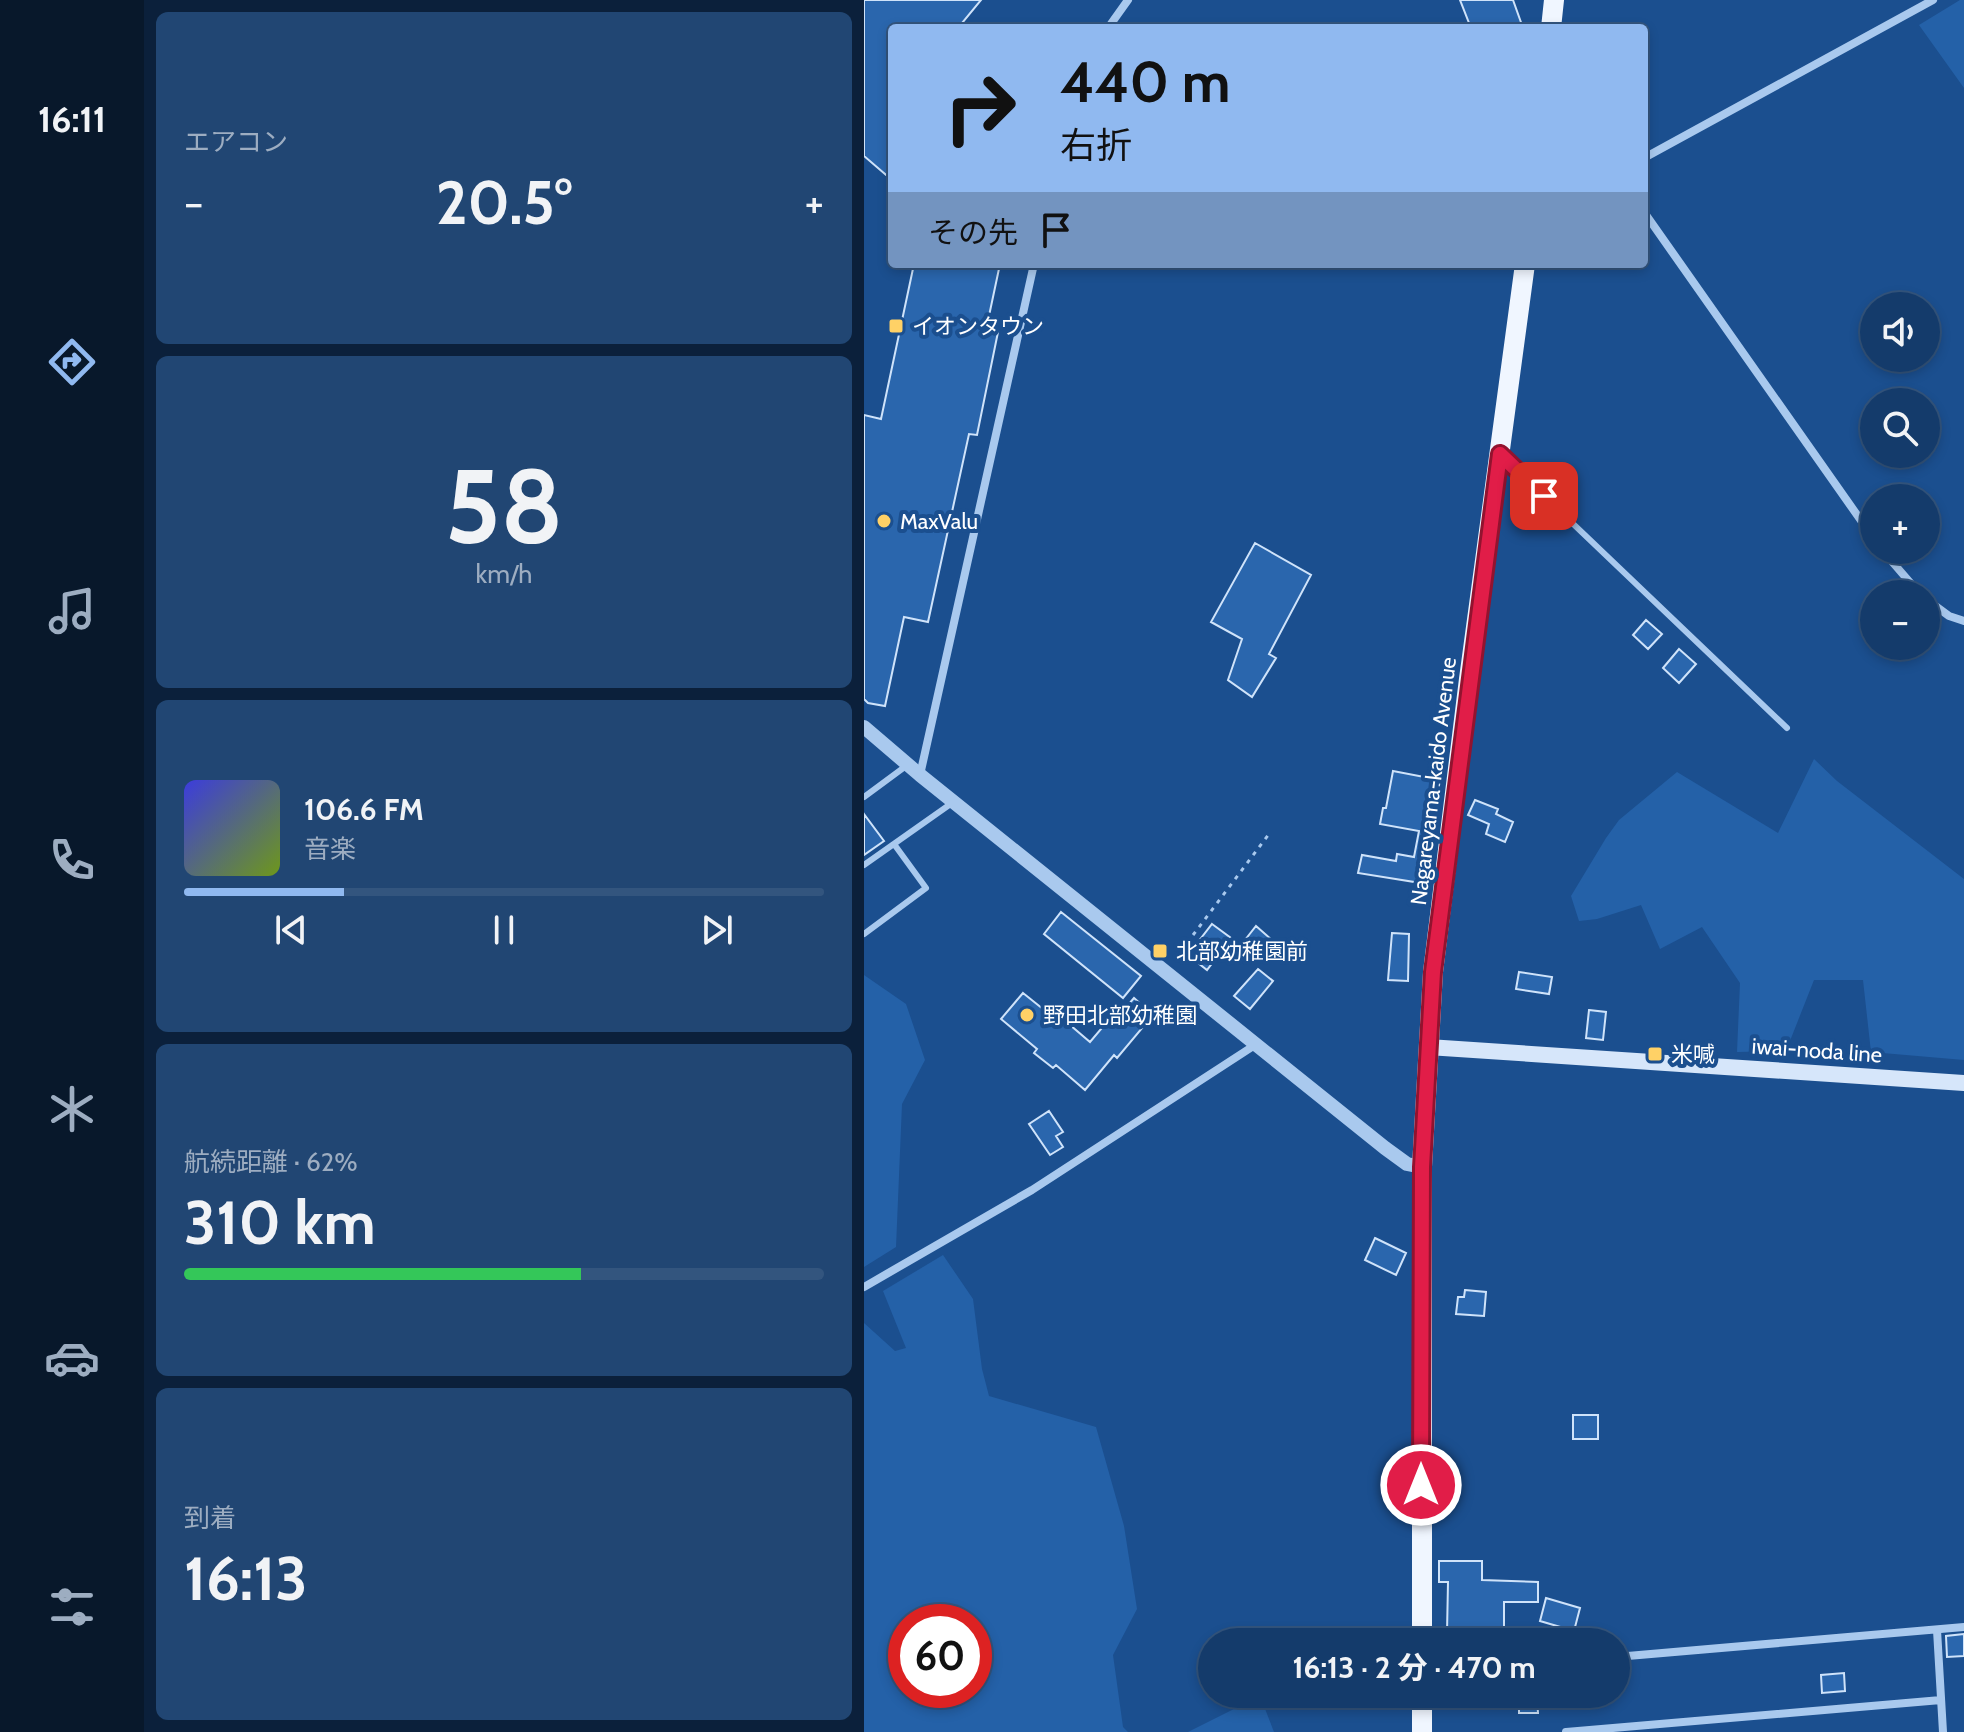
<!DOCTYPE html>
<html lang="ja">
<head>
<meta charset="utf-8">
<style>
  body { margin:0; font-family:Cabin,"Noto Sans JP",sans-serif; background:#214673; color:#f1f3f6; height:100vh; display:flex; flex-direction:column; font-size:30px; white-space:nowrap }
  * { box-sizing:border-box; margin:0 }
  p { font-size:26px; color:#9dadc1 }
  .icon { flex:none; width:44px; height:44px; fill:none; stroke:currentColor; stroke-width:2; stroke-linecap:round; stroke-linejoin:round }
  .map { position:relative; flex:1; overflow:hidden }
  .details { display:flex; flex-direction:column; gap:12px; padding:12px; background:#0b203b; width:720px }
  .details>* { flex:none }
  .banner { position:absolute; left:24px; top:24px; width:760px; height:244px; border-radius:8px; box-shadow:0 4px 12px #0003,0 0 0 2px #33557e; background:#90b9f0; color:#111; overflow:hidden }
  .tools { position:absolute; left:996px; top:292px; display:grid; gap:16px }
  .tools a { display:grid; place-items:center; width:80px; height:80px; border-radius:50%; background:#143b6b; box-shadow:0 4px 12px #0003,0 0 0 2px #33557e; font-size:40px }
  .speed { position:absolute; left:24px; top:1604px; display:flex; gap:16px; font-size:40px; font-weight:700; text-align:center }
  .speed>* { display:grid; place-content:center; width:104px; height:104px; border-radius:50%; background:#143b6b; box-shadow:0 4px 12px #0003,0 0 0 2px #33557e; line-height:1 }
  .speed .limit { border:12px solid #d22; background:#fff; color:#111 }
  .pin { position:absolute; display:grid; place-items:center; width:68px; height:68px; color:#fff; margin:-34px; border-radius:16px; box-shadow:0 4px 12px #0006 }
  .me { position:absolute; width:88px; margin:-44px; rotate:0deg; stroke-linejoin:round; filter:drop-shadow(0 0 6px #0008) }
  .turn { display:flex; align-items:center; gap:28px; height:168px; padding:0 40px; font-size:36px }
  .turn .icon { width:104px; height:104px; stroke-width:2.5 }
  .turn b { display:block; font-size:56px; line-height:68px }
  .then { display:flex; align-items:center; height:76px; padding:0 40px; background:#0003; gap:16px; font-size:30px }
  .big { font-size:60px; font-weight:700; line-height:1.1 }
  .details .widget { flex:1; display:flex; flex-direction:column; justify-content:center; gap:12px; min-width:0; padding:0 28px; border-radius:12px; background:#214673 }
  .details .dial { align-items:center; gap:0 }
  .dial b { font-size:104px; line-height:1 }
  .song { display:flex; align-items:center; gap:24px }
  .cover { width:96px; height:96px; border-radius:12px; background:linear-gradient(135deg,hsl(240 70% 55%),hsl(80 70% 35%)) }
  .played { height:8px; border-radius:4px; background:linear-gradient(90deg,#90b9f0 25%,#33557e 25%) }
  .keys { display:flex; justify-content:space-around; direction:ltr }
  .heat { display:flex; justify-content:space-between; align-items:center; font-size:44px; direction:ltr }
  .charge { height:12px; border-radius:6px; background:linear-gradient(90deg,#34c759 62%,#33557e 0) }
  .trip { position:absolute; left:334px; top:1628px; width:432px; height:80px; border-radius:40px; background:#143b6b; box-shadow:0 4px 12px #0003,0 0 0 2px #33557e; font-weight:700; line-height:80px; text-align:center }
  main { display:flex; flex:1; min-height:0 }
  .tab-bar { display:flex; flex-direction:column; width:144px; justify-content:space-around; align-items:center; background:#08182b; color:#9dadc1 }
  .tab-bar .icon { width:56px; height:56px }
  .tab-bar .active { color:#90b9f0 }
  .tab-bar b { font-size:36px; color:#f1f3f6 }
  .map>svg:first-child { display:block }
  .green { fill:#2461a8; fill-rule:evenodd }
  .building { fill:#2a66ad; stroke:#cfe3fa; stroke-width:2 }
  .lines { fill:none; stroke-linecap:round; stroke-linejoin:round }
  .path { stroke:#a9c9ee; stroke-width:3; stroke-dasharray:4 6; stroke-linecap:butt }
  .service { stroke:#a9c9ee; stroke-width:6 }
  .minor { stroke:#a9c9ee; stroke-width:8 }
  .tertiary { stroke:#a9c9ee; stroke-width:14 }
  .secondary { stroke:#d6e6fa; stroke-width:16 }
  .primary { stroke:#f0f6ff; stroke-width:20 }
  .route-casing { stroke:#92132f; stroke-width:20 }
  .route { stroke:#e11d48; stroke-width:14 }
  .poi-dot { fill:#ffd166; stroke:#1b4f8f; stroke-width:3 }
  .labels { text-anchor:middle; stroke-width:8; stroke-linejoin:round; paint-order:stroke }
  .poi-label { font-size:22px; fill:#fff; stroke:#1b4f8f; text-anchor:start }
  .street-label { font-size:22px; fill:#fff; stroke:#1b4f8f }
</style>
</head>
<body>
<main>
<nav class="tab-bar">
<b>16:11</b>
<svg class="icon active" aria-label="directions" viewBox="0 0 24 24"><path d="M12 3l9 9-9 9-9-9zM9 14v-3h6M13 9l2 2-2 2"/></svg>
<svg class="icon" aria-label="music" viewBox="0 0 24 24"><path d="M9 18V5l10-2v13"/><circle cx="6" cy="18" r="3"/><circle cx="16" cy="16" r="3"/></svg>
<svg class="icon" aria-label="phone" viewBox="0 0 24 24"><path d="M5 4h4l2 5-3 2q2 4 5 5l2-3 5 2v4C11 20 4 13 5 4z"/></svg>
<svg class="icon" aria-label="climate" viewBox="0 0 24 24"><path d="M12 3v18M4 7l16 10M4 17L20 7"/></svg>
<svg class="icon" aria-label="car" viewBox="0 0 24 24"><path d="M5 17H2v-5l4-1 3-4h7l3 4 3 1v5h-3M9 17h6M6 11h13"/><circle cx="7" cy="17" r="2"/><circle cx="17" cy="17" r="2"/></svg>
<svg class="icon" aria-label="filters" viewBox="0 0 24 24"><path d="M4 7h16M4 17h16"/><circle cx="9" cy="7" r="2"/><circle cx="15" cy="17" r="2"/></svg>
</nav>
<section class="details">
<div class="widget"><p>エアコン</p>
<div class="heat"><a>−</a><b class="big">20.5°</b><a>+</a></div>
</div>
<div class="widget dial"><b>58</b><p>km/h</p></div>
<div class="widget">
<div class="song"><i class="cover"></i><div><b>106.6 FM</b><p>音楽</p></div></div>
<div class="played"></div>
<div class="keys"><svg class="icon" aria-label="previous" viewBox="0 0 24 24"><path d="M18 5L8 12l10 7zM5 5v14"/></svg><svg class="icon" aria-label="pause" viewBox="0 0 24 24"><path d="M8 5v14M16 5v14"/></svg><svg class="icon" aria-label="next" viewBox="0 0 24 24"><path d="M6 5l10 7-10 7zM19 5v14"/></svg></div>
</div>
<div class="widget"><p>航続距離 · 62%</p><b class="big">310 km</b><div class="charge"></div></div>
<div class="widget"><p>到着</p><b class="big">16:13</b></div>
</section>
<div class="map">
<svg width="1100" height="1732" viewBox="0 0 1100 1732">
  <rect width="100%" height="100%" fill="#1b4f8f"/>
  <path class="green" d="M1096 0H1100V88L1055 25Z
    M950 759 973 781 1100 879V1060L1007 1052 999 980H950L922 1051 873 1052 876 983 838 927 796 949 777 905 733 919 715 921 707 896 742 838 755 820 813 772 914 833Z
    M0 975 42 1004 61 1060 38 1104 32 1247 0 1267Z
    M79 1255 109 1299 118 1369 125 1396 232 1427 260 1526 273 1609 249 1655 259 1727 264 1732H0V1323L31 1351 42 1348 19 1291ZM110 1622V1690H42V1622Z
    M396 1696 410 1732H324Z"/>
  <path class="building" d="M0 0H117L94 28H28V180L0 156Z
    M596 0H649L659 28H607Z
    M50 264H136L122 330 134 332 113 435 105 434 64 622 40 617 21 706 4 703 0 699V415L17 419Z
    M391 543 447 575 405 654 412 658 388 697 364 680 378 639 347 622Z
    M782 620 798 634 784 649 769 635Z
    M815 649 832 664 815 683 799 668Z
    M529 771 576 780 570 811 574 812 573 825 563 884 494 873 498 855 532 861 533 854 550 857 555 831 516 824 519 808H522Z
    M611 800 634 809 632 814 649 822 641 842 622 834 625 824 604 815Z
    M0 814 20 841 0 855Z
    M197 912 277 976 259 998 180 934Z
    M348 924 367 938 343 970 324 955Z
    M392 926 408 940 397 953 381 940Z
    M528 933 545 934 544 981 524 980Z
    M394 969 409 981 386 1009 370 996Z
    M655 972 688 977 685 994 652 989Z
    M159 993 189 1017 192 1013 226 1042 242 1023 246 1026 270 998 289 1015 253 1058 250 1055 221 1090 192 1065 189 1068 170 1053 173 1049 137 1019Z
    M725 1010 742 1012 739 1040 722 1038Z
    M185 1111 199 1132 192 1136 199 1147 186 1155 165 1124Z
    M511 1238 542 1253 532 1275 501 1260Z
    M601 1290 622 1292 620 1316 592 1314 594 1297H600Z
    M709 1415H734V1439H709Z
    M575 1561H618V1580L674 1582V1602H640V1642H624V1630L583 1633 584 1582H575Z
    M682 1598 716 1608 710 1631 676 1621Z
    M1100 1634V1656L1083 1657 1082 1636Z
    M980 1673 981 1691 958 1693 957 1675Z
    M701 1694H720L721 1706 702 1707Z
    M655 1698H673L674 1713H655Z"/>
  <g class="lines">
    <path class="path" d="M311 959 405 834"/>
    <path class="service" d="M638 456 923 728
      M0 797 42 766
      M0 865 88 803
      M0 934 62 888 30 844"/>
    <path class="minor" d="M244 28 264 0
      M780 158 1069 0
      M780 212 1010 539
      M1018 550 1056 594
      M1062 599 1085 616 1100 621
      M56 775 170 264
      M0 1287 168 1190 391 1045
      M1073 1630 1079 1732
      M752 1657 1100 1627
      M702 1732 1077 1700"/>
    <path class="tertiary" d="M0 727 56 775 521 1148 543 1164 558 1167"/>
    <path class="secondary" d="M564 1047 1100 1083"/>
    <path class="primary" d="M687 28 690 0
      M558 1642V1167L569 972 605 679 661 264
      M558 1732V1694"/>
  </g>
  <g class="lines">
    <defs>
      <path id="route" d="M557 1485 558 1167 569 972 636 454 680 496"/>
    </defs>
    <use href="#route" class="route-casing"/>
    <use href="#route" class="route"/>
  </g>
  <g class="poi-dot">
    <rect x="24" y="318" width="16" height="16" rx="4"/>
    <circle cx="20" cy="521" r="8"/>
    <rect x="288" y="943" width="16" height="16" rx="4"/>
    <circle cx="163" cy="1015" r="8"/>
    <rect x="783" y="1046" width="16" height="16" rx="4"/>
  </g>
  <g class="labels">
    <g class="poi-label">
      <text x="48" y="334">イオンタウン</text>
      <text x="36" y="529">MaxValu</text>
      <text x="312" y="959">北部幼稚園前</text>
      <text x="179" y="1023">野田北部幼稚園</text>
      <text x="807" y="1062">米喊</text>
    </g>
    <g class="street-label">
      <text transform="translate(569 781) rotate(-83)" y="8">Nagareyama-kaido Avenue</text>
      <text transform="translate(953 1050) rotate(4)" y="8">iwai-noda line</text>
    </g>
  </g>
</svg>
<div class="tools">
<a><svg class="icon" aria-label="sound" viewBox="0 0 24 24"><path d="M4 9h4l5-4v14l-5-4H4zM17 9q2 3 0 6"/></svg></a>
<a><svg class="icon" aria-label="search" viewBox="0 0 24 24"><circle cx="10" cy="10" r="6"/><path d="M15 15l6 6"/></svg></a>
<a>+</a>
<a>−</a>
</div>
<div class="speed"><div class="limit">60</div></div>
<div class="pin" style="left:680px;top:496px;background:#d93025"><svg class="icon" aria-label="arrive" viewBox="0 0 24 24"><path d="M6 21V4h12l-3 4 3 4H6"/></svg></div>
<svg class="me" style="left:557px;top:1485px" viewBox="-20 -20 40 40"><circle r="17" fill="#e11d48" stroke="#fff" stroke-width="3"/><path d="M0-11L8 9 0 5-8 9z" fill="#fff"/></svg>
<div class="trip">16:13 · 2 分 · 470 m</div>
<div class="banner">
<div class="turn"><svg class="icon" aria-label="right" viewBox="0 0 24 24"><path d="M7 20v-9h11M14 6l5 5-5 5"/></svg><div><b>440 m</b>右折</div></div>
<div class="then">その先<svg class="icon" aria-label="arrive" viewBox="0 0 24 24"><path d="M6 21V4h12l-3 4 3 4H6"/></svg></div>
</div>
</div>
</main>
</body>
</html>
